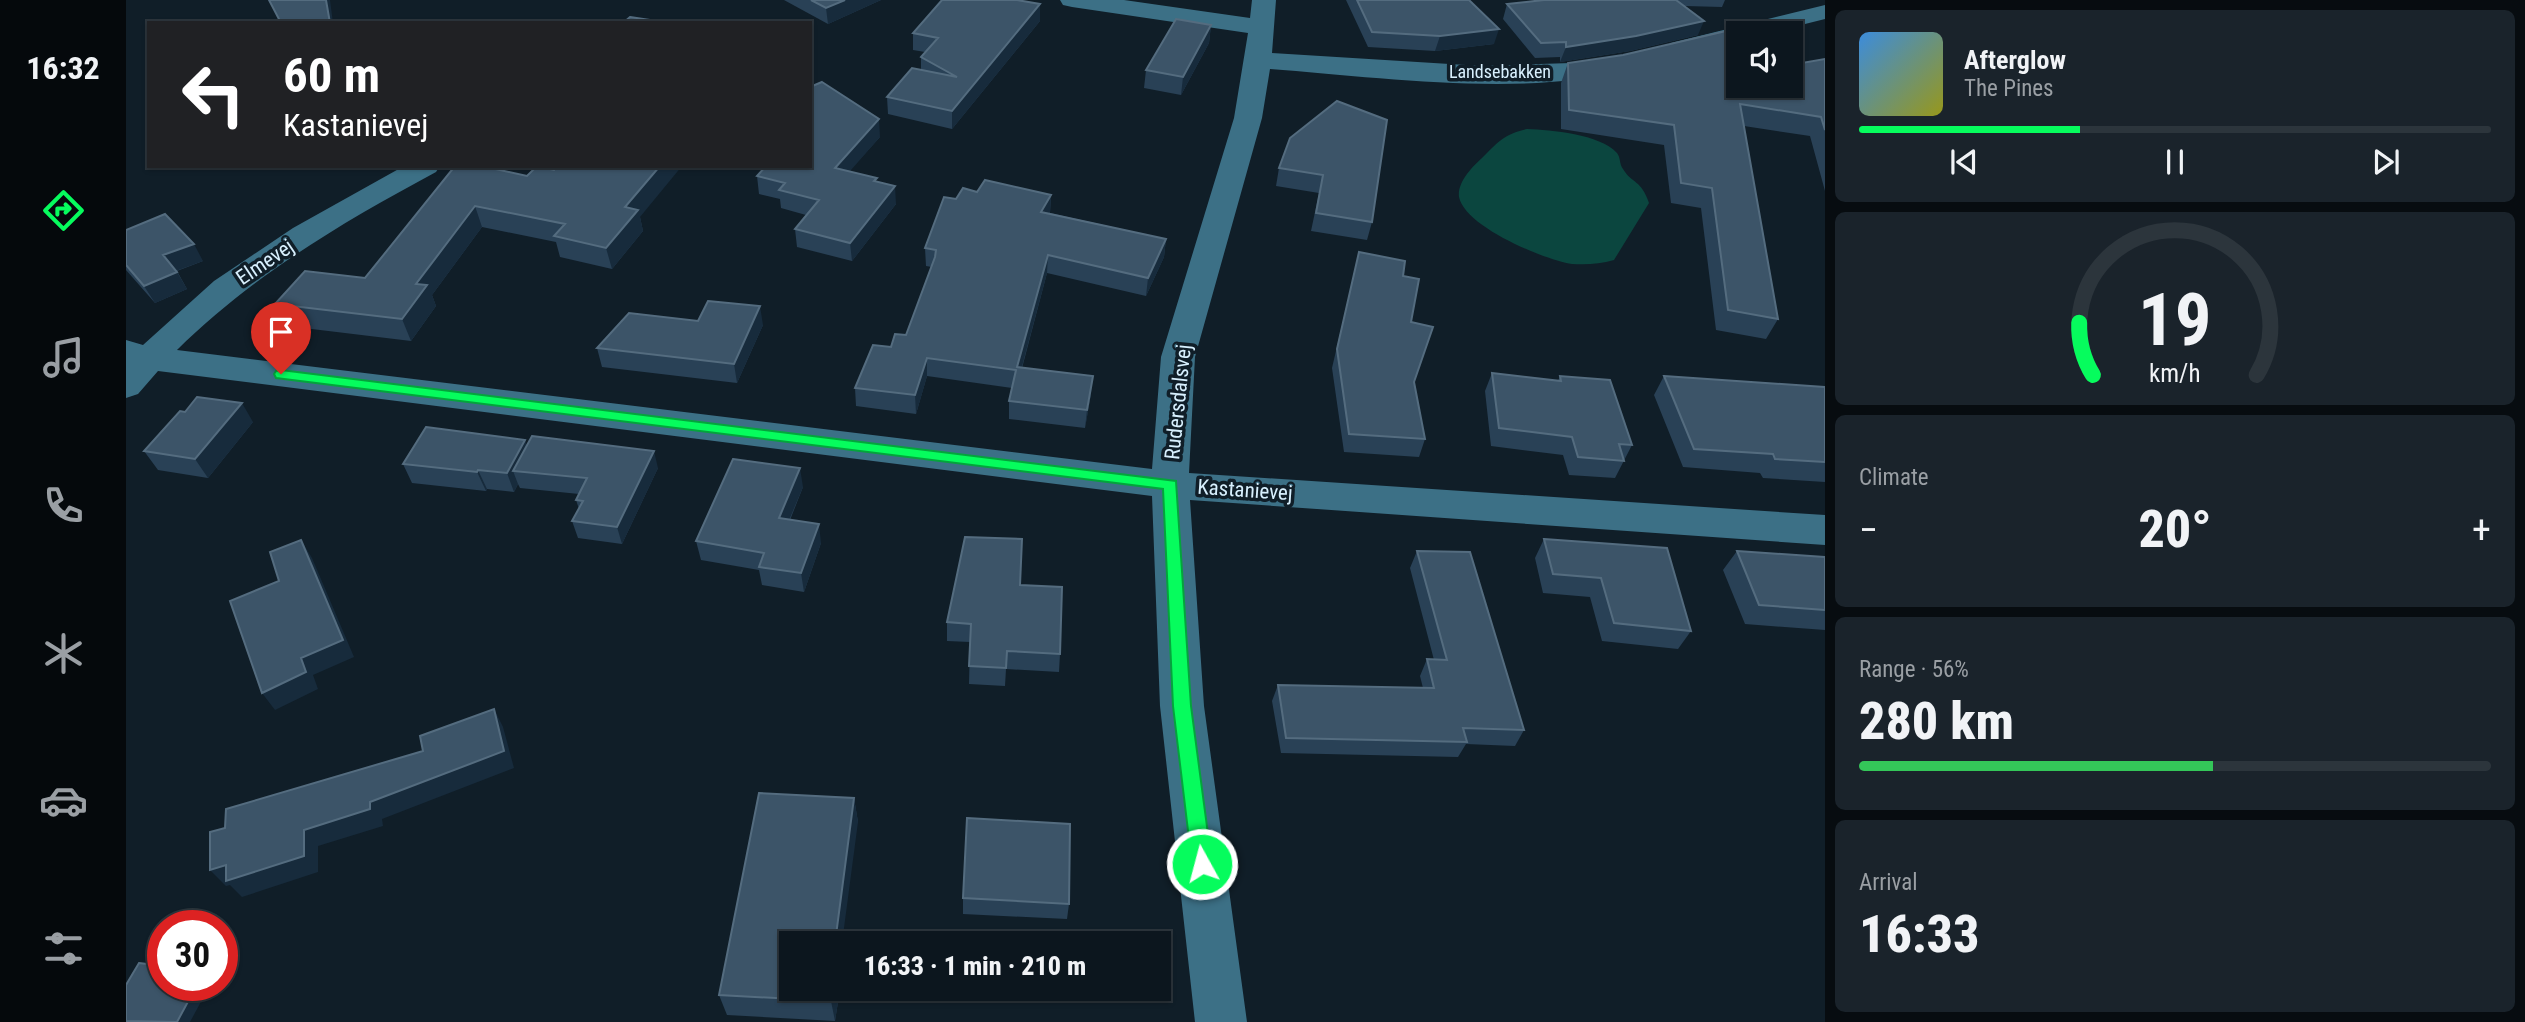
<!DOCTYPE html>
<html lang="en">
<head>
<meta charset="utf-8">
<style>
  body { margin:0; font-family:"Roboto Condensed",sans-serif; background:#1a232b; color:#f1f3f6; height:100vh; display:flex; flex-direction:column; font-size:26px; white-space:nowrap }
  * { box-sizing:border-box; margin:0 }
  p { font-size:23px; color:#9a9fa4 }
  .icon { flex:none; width:38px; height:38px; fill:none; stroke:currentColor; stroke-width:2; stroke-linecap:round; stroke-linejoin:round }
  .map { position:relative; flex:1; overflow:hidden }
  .drawer { display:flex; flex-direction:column; gap:10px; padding:10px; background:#070c10; width:700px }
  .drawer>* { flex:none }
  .hud { position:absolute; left:21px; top:21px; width:665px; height:147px; border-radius:0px; box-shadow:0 2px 5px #0004,0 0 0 2px #2c353c; background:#202124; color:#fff; overflow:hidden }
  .fabs { position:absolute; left:1600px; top:21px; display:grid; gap:14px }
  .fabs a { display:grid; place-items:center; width:77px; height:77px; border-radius:0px; background:#0c161e; box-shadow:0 2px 5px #0004,0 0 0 2px #2c353c; font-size:35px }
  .speed { position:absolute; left:21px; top:910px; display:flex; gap:14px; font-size:35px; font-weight:700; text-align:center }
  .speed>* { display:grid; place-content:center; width:91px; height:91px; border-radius:50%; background:#0c161e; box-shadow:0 2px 5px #0004,0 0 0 2px #2c353c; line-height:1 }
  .speed .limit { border:10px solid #d22; background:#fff; color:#111 }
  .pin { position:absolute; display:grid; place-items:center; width:60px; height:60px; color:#fff; margin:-72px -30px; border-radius:50% 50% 50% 0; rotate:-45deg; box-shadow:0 0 7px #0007 }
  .pin .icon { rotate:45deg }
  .me { position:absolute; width:77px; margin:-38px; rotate:353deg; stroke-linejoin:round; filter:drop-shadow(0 0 5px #0008) }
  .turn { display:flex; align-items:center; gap:24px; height:147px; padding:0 21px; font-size:32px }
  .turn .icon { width:91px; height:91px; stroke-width:2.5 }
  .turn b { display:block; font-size:49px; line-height:60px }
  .big { font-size:52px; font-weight:800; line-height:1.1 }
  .drawer .widget { flex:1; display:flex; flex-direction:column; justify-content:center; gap:10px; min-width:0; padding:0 24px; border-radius:10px; background:#1a232b }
  .drawer .dial { align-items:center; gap:0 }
  .dial svg { height:182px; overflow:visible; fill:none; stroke:#2c353c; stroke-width:7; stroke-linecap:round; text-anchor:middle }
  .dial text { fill:#f1f3f6; stroke:none }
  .song { display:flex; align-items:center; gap:21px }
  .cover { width:84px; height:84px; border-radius:10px; background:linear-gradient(135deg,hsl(210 70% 55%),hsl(60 70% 35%)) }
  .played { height:7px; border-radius:4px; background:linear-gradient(90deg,#06fc5d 35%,#2c353c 35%) }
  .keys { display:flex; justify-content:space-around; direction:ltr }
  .heat { display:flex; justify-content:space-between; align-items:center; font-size:38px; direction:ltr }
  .charge { height:10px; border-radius:5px; background:linear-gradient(90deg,#34c759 56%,#2c353c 0) }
  .trip { position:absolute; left:653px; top:931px; width:392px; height:70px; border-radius:0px; background:#0c161e; box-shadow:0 2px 5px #0004,0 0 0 2px #2c353c; font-weight:800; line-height:70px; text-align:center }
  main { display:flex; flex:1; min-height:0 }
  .tab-bar { display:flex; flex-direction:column; width:126px; justify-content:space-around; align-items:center; background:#05090c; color:#9a9fa4 }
  .tab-bar .icon { width:49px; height:49px }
  .tab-bar .current { color:#06fc5d }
  .tab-bar b { font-size:32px; color:#f1f3f6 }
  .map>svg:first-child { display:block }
  .water { fill:#0b463f }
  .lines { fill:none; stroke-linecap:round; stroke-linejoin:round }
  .minor { fill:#3c7086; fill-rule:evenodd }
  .wall { fill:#294156 }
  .shaded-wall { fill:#172b3c }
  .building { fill:#3c5468; stroke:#546c7f; stroke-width:2 }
  .route { fill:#06fc5d; stroke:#04a43c; stroke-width:2 }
  .labels { text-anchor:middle; stroke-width:7; stroke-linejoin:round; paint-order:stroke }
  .far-street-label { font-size:18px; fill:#d8f0fe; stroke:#101e28 }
  .street-label { font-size:21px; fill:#d8f0fe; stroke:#101e28 }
</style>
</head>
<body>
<main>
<nav class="tab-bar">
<b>16:32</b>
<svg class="icon current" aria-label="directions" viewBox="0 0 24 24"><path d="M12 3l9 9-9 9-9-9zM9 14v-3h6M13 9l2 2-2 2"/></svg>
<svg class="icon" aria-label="music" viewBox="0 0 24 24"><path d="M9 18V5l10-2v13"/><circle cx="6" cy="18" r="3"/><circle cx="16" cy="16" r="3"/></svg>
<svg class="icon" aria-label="phone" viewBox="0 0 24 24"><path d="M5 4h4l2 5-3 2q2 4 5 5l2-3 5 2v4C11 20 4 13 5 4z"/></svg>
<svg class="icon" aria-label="climate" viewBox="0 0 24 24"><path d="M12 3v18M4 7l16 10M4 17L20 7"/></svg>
<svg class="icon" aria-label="car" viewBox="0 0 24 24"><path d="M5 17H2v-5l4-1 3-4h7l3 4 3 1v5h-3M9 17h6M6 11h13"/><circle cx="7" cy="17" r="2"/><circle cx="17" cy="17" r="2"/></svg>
<svg class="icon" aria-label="filters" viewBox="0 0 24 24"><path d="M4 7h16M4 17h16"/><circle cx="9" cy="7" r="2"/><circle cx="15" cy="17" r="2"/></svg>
</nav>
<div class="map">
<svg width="1699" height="1022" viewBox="0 0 1699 1022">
  <rect width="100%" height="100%" fill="#101e28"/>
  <path class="water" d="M1401 129C1425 130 1474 134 1491 153 1495 158 1493 164 1497 169 1506 184 1515 179 1523 203L1488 260C1474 264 1461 265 1446 264 1419 260 1339 227 1333 197 1331 182 1347 166 1357 157 1373 141 1379 134 1401 129Z"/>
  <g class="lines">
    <path class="minor" d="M934 0H998L1124 18 1126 0H1150L1146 53 1356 66 1445 63 1489 57 1498 59 1502 65 1498 71C1394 97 1251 77 1144 69L1136 118 1069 357 1063 473 1699 515V545L1064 500 1078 706 1121 1022H1069L1034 706 1026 496 32 371 12 394 0 398V340L17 345 88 281 167 228 278 166H314L310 172C217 222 127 275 51 350L1026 469 1035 357 1108 118 1122 33 946 7 937 5Z
      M1699 5V19L1643 33H1612V42L1554 56 1545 53 1541 48 1545 43Z"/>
  </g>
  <path class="wall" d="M658 0H755L702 24Z
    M1220 0H1343L1368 44 1309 51 1242 47Z
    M1410 0H1599L1596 7 1559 6 1572 35 1504 51 1434 62V57L1409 58 1377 19 1381 4 1410 1Z
    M914 21 826 129 762 114 761 97 795 70V57L799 52 787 50V33Z
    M1085 25 1083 43 1055 95 1018 88 1020 70Z
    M1699 59V191L1684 136 1618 126 1652 319 1640 339 1590 330 1575 208 1545 203 1538 145 1435 129V83L1442 63 1612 86Z
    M754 137 723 171 752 182 770 204 726 261 671 247 669 229 680 215 655 208 654 199 633 194 631 176Z
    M1164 138 1246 222 1241 240 1185 231 1193 193 1150 186 1153 168Z
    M329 166 514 217 517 231 486 269 434 257 430 242 356 227 306 295 310 306 285 341 161 326 149 304 239 278Z
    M851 192 925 195 924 213 1040 239 1038 257 1020 296 921 273 896 368 965 394 959 428 883 419V401L886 388 801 376 790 414 730 406 729 388 765 347 780 335 806 267 800 266 799 248Z
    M0 230 77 261 51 271 61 289 29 303 0 270Z
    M1233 252 1277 276 1285 322 1288 382 1299 439 1293 457 1218 452 1206 368Z
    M572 321 637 325 611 383 476 367 471 348Z
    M1366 373 1432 381 1434 376 1506 445 1489 478 1443 475 1437 455 1365 446 1359 391Z
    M1538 376 1699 387V482L1637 478 1634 473 1557 467 1528 395Z
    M127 422 82 478 32 470 18 451Z
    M401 445 532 468 496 544 452 538 446 521 453 509 450 500 453 494 394 488 392 484 388 492 361 489 360 491 286 483 277 464Z
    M677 487 664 520 695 543 678 592 636 585 633 570 575 560 570 541Z
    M1418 539 1565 631 1552 649 1476 641 1464 597 1417 593 1409 558Z
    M1291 551 1398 730 1389 746 1340 744 1332 757 1155 753 1146 701 1152 685 1297 688 1294 676 1301 659 1308 660 1284 568Z
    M1611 551 1699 557V630L1619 624 1597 570Z
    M894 585 934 654 933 672 880 669 879 686 843 684 844 642 821 641V622Z
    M728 798 732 822 665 943 714 989 709 1021 601 1015 593 995Z
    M837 898 943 904 941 919 837 914Z"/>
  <path class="shaded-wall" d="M200 0H204L207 23H204Z
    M719 0H755L702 24 700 8Z
    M914 4V21L826 129V111Z
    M1578 21 1572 35 1504 51 1434 62 1440 47Z
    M1085 25 1083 43 1055 95 1057 77Z
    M1373 29 1368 44 1309 51 1314 36Z
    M753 119 754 137 711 186 709 168Z
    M534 166H556L514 217 517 231 486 269 480 248 499 207Z
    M769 186 770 204 726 261 724 243Z
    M925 195 924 212 914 229 915 212Z
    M349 206 356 227 306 295 310 306 285 341 276 319 290 284Z
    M1040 239 1038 257 1020 296 1022 278Z
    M68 244 77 261 47 272 37 255Z
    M922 255 921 273 891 385V367Z
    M51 272 61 289 29 303 18 286Z
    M634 306 637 325 611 383 608 364Z
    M801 358V376L790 414 789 395Z
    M967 376 965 394 959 428 961 410Z
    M116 403 127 422 82 478 69 459Z
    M399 440 406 459 387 471 392 484 388 492 381 473Z
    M528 451 532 468 496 544 491 527Z
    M674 468 677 487 656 537 653 518Z
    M352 470 361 489 360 491 351 472Z
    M693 524 695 543 678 592 675 573Z
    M175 540 186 558 228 657 187 675 192 689 149 710 136 693 175 658Z
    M368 709 377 727 388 768 256 819 257 826 192 846V872L116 897 104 885 100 886 84 870 244 802Z
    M728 798 732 822 716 943H709Z
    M71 985H84L64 1022H51Z
    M707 989H714L709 1021 705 1001Z"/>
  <path class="building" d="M143 0H200L204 23H155Z
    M685 0H719L700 8Z
    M816 0H891L914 4 826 111 761 97 786 68 831 77 795 57 812 38 787 33Z
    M1231 0H1343L1373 29 1314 36 1246 32Z
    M1418 0H1550L1578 21 1510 36 1440 47V42L1415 43 1381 4Z
    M504 17 544 23H497Z
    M1050 19 1085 25 1057 77 1020 70Z
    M1600 31 1612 39V86H1664V65L1699 59V130L1695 117 1614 104 1652 319 1602 310 1586 188 1555 183 1548 125 1443 110 1442 63 1497 55Z
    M696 82 753 119 709 168 751 178 748 181 769 186 724 243 669 229 693 200 653 190 659 183 631 176 640 166H684V87Z
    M1211 101 1261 120 1246 222 1190 213 1197 175 1153 168 1164 138Z
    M329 166H356L401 176 411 166 428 170 431 166H534L499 207 512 210 480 248 428 236 439 224 349 206 290 284 301 285 276 319 149 304 179 271 239 278Z
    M859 180 925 195 915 212 1040 239 1022 278 922 255 891 367 967 376 961 410 883 401 890 370 801 358 789 395 729 388 747 345 765 347 769 334 780 335 809 257 810 250 799 248 818 197 830 199 837 188 851 192Z
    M39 214 68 244 37 255 51 272 18 286 0 265V230Z
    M1233 252 1279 261 1277 276 1293 279 1285 322 1307 327 1288 382 1299 439 1223 434 1211 349Z
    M582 301 634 306 608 364 471 348 503 313 572 321Z
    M1366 373 1435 381 1434 376 1484 380 1506 445 1493 444 1498 461 1452 457 1446 437 1373 428Z
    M1538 376 1699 387V462L1649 459 1647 454 1568 449Z
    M71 397 116 403 69 459 18 451 54 411 59 412Z
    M300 427 399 440 381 473 352 470 351 472 277 464Z
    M406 436 528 451 491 527 446 521 457 501 450 500 461 478 387 471Z
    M607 459 674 468 653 518 693 524 675 573 633 567 638 553 570 541Z
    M839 537 896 539 894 585 936 587 934 654 881 651 880 668 843 666 845 624 821 622Z
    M1418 539 1541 548 1565 631 1488 623 1475 578 1427 574Z
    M175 540 217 640 175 658 180 672 136 693 104 601 153 581 144 552Z
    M1291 551 1344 552 1398 730 1337 728 1341 742 1160 738 1152 685 1308 688 1301 659 1321 660Z
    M1611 551 1699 557V610L1633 605Z
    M368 709 378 751 244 802V809L178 830V856L100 881V865L84 870V832L99 828 100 809 297 751 294 736Z
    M633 793 728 798 709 943H665V989H706L705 1001 593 995Z
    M841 818 944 824 943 904 837 898Z
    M13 963 37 966V985H71L51 1022 0 1021V985Z"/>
  <path class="route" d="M155 370 1050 481 1065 706 1086 864 1083 870 1076 873 1069 870 1066 864 1047 706 1037 489 150 378 148 374 150 371Z"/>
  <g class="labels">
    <g class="far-street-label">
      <text x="1374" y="78">Landsebakken</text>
    </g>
    <g class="street-label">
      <text transform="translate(139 262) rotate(-34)" y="7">Elmevej</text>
      <text transform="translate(1052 402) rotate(-84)" y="7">Rudersdalsvej</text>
      <text transform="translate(1119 490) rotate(4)" y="7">Kastanievej</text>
    </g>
  </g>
</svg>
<div class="fabs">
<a><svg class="icon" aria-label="sound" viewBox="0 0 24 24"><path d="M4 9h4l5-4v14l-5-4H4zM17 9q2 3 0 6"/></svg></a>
</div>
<div class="speed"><div class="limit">30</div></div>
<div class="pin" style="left:155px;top:374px;background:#d93025"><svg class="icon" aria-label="arrive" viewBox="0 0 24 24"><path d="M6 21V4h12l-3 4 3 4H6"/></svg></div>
<svg class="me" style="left:1076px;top:864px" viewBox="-20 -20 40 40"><circle r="17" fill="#06fc5d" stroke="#fff" stroke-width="3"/><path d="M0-11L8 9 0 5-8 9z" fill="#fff"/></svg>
<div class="trip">16:33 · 1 min · 210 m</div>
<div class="hud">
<div class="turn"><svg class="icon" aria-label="left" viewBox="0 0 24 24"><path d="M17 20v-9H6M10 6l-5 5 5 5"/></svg><div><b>60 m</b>Kastanievej</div></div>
</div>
</div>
<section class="drawer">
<div class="widget">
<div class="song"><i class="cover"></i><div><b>Afterglow</b><p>The Pines</p></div></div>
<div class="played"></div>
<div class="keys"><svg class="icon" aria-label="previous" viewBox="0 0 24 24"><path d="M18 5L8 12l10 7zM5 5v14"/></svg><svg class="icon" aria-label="pause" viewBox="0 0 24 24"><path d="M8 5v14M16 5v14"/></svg><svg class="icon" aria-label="next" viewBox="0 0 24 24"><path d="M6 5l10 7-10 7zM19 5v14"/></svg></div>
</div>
<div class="widget dial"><svg viewBox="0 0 100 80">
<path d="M14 69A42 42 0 1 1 86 69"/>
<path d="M14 69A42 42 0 0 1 8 46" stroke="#06fc5d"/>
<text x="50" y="56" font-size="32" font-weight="700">19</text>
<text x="50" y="72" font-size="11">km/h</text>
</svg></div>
<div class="widget"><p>Climate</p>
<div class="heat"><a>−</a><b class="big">20°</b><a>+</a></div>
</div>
<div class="widget"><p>Range · 56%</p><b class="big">280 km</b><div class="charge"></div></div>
<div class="widget"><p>Arrival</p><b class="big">16:33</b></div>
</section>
</main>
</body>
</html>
